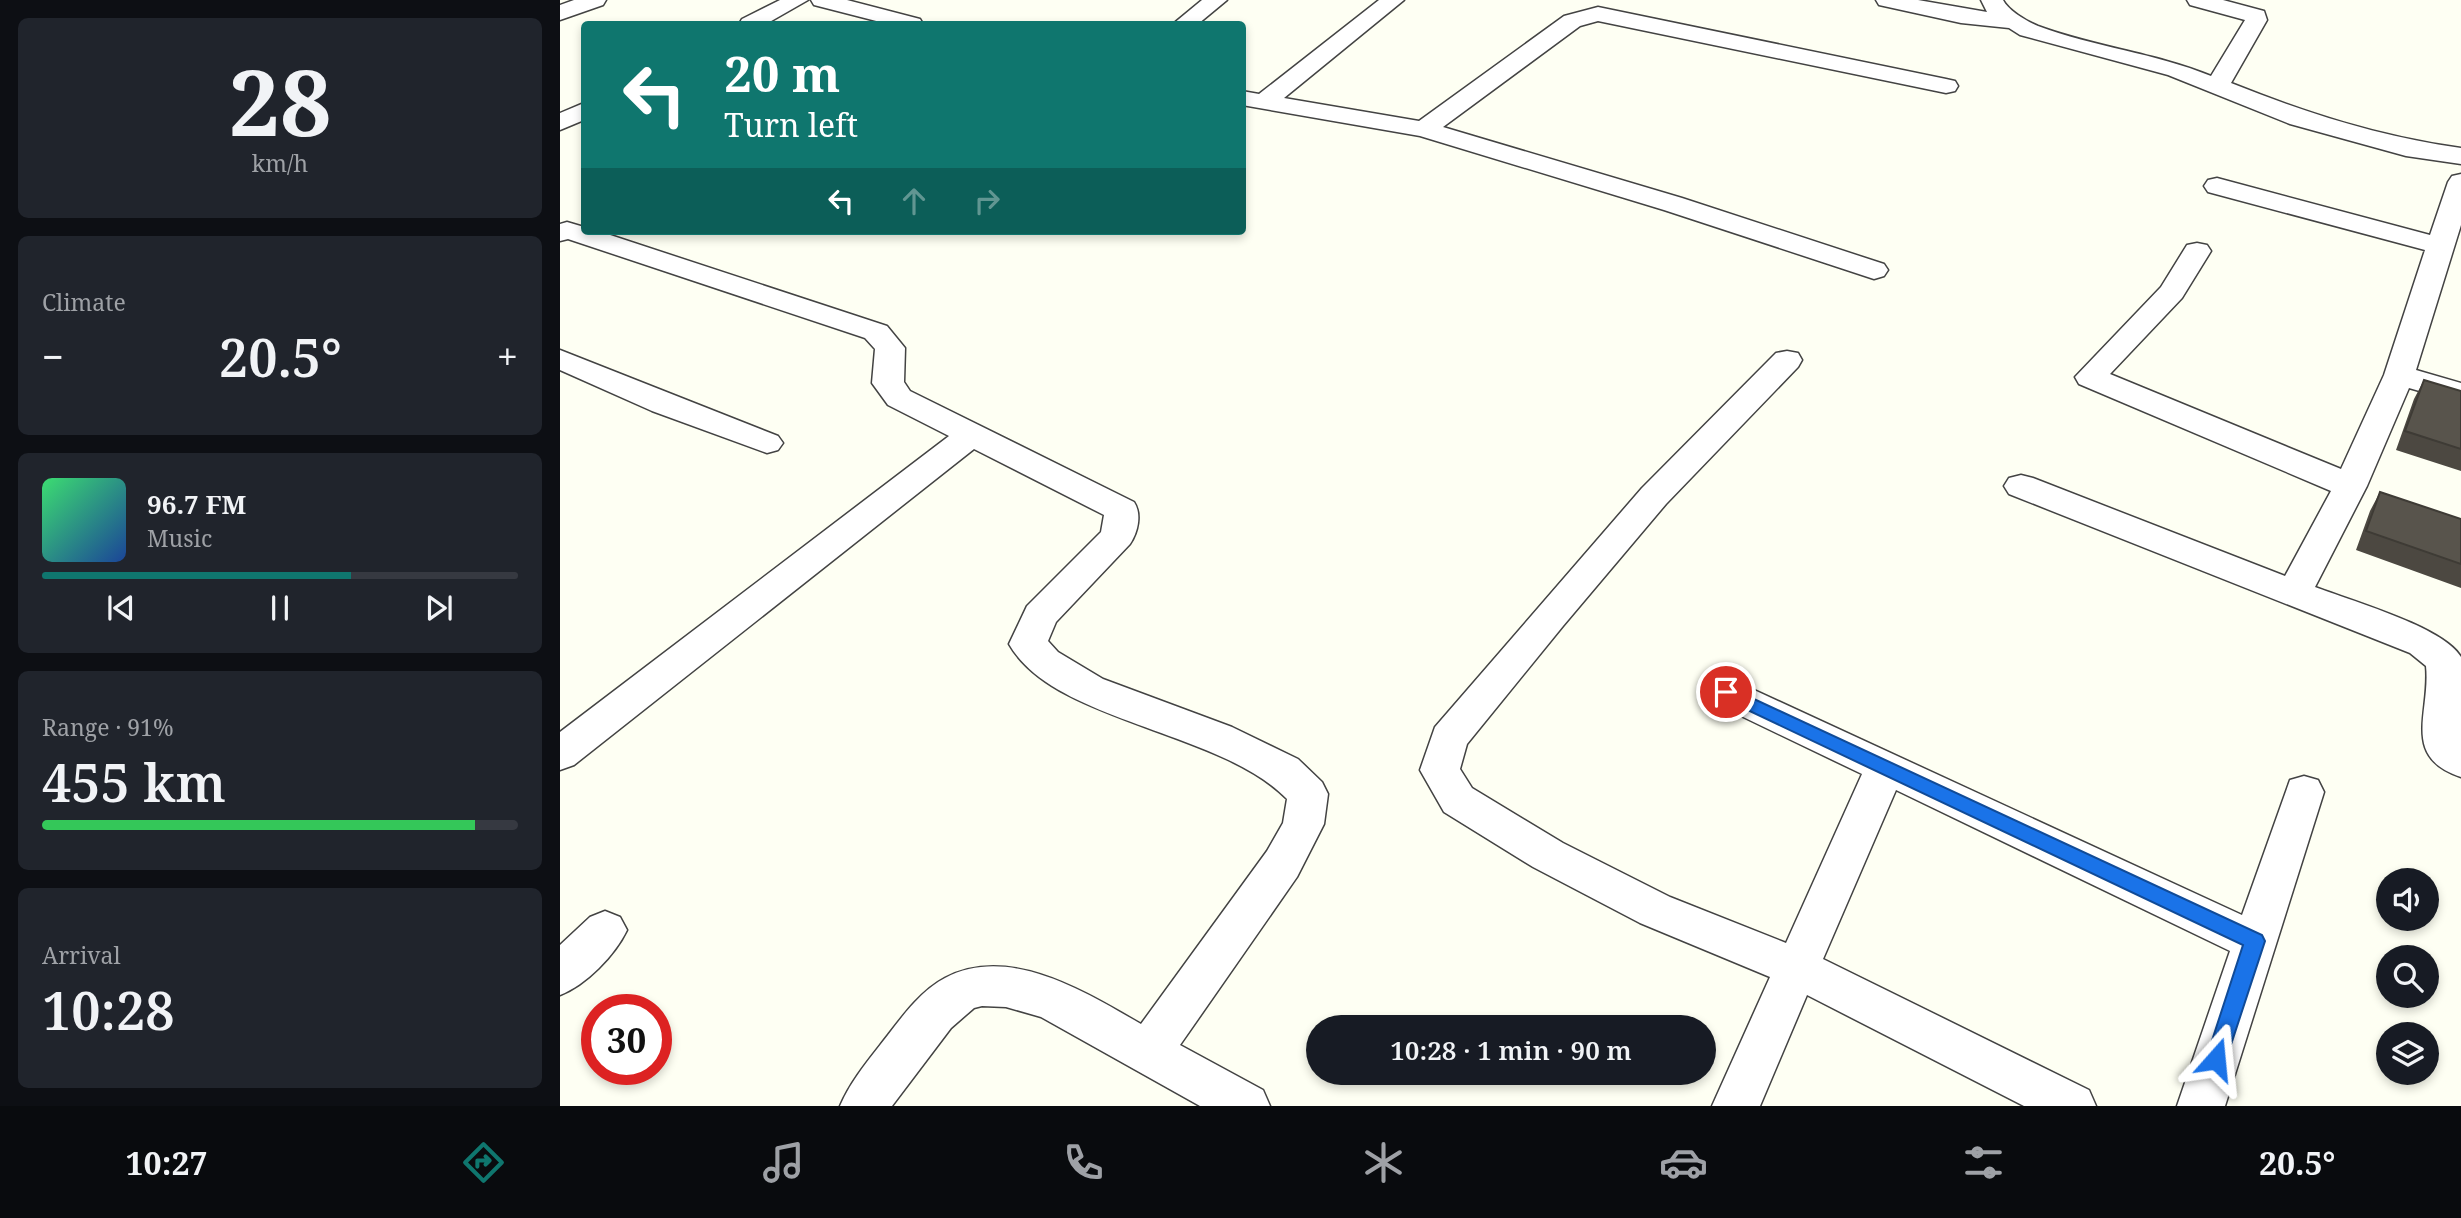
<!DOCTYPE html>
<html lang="en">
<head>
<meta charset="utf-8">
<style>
  body { margin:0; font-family:"Noto Serif",serif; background:#20242c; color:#f1f3f6; height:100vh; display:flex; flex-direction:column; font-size:26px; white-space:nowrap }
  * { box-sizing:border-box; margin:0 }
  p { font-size:23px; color:#9ea1a6 }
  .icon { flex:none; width:38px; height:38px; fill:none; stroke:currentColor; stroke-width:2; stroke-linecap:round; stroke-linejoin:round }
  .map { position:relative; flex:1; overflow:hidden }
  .side { display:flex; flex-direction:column; gap:18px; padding:18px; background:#0d0f14; width:560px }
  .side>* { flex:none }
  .top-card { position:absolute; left:21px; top:21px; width:665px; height:214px; border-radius:7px; box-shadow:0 4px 10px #0003; background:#0f766e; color:#fff; overflow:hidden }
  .fabs { position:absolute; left:1816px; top:868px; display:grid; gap:14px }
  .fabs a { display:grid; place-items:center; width:63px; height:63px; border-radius:50%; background:#171b24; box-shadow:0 4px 10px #0003; font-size:35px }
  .speed { position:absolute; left:21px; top:994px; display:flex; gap:14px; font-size:35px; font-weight:700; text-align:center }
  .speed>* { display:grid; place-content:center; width:91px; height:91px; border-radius:50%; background:#171b24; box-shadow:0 4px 10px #0003; line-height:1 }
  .speed .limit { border:10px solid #d22; background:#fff; color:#111 }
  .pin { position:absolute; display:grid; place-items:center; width:60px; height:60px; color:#fff; margin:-30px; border:4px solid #fff; border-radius:50%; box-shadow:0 2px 7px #0007 }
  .me { position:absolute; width:77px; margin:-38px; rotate:18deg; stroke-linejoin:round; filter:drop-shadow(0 0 5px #0008) }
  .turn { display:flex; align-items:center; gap:24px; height:147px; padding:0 28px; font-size:32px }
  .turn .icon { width:91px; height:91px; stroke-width:2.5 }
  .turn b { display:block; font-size:49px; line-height:60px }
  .lanes { display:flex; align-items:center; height:66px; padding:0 28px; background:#0003; justify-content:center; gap:35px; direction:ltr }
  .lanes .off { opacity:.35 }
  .big { font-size:52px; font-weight:600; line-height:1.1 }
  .side .card { flex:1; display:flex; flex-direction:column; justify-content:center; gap:10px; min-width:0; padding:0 24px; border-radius:10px; background:#20242c }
  .side .dial { align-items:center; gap:0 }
  .dial b { font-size:91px; line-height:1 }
  .song { display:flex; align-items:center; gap:21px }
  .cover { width:84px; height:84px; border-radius:10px; background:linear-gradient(135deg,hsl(140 70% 55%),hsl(220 70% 35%)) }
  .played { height:7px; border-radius:4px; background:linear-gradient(90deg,#0f766e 65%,#363941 65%) }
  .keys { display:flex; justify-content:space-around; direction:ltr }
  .heat { display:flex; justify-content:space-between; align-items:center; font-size:38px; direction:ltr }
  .charge { height:10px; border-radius:5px; background:linear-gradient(90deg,#34c759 91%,#363941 0) }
  .trip { position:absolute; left:746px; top:1015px; width:410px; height:70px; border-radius:35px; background:#171b24; box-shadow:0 4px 10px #0003; font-weight:600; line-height:70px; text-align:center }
  .dock { display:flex; height:112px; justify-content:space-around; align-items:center; background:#090b0e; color:#9ea1a6 }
  .dock .icon { width:49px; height:49px }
  .dock .on { color:#0f766e }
  .dock b { font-size:32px; color:#f1f3f6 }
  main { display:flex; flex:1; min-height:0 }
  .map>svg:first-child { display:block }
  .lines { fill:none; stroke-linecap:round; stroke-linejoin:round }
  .street-casing { stroke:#434343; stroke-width:3 }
  .street { fill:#fff; fill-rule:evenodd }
  .wall { fill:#4c4841 }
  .building { fill:#58544c; stroke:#3e3b35; stroke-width:2 }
  .route { fill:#1a73e8; stroke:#114b97; stroke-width:2 }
</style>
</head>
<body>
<main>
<section class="side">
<div class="card dial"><b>28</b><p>km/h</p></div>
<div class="card"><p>Climate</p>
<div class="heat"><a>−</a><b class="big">20.5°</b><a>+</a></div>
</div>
<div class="card">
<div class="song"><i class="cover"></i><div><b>96.7 FM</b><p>Music</p></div></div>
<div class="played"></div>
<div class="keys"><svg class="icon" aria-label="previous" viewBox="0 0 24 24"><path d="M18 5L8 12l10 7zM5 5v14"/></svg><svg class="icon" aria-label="pause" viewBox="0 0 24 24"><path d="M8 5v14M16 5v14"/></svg><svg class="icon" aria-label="next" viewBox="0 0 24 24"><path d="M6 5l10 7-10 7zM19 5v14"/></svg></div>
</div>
<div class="card"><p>Range · 91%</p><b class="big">455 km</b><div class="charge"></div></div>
<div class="card"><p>Arrival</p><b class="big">10:28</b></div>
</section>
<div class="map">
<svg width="1901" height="1106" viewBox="0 0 1901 1106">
  <rect width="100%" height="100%" fill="#fefff3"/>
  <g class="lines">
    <defs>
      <path id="street" d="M14 0H46L43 5 0 20V5Z
        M220 0H248L206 24H179L182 19Z
        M251 0H287L360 19 363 24H328L254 5Z
        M642 0H667L638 24H613Z
        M819 0H844L724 98 859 121 1004 16 1038 7 1386 79 1395 81 1398 86 1395 91 1386 93 1038 21 1020 26 883 127 1122 198 1324 264 1328 270 1324 276 1314 279 1104 210 860 136 682 105V91L699 94Z
        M1316 0H1358L1427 12 1421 0H1443C1448 10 1466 21 1478 26 1534 47 1595 53 1651 76L1685 20 1630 5 1627 0H1663L1704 11 1707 20 1671 83C1746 113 1820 137 1901 148V164L1846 156 1730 124 1608 75 1460 35 1449 28 1401 23 1319 5Z
        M24 103V120L0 130V113Z
        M1901 174V225L1856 370 1901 383V403L1849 388 1807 486 1755 587C1789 600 1884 627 1901 657V777C1840 757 1871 712 1866 666L1850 653 1449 494 1444 486 1449 478 1461 475 1473 478 1725 576 1771 491 1519 384 1515 377 1601 287 1627 245 1637 243 1647 245 1651 251 1622 298 1550 374 1781 469 1824 375 1865 250 1648 192 1644 186 1648 180 1657 178 1870 235 1888 182 1892 176Z
        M7 222 24 227V231H38L327 326 345 348 344 382 350 391 574 502C582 514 578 532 570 544L496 622 488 641 498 652 543 679 672 727 738 759 762 782 768 794 764 824 737 877 620 1045 703 1090 710 1106H640L481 1017 446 1007 422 1006 414 1008 391 1028 332 1106H280C291 1080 311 1057 328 1035 344 1014 362 990 385 978 449 944 525 992 581 1024L707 851 723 823 727 799C660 730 494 723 449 644L467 606 541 532 544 515 414 449 14 765 0 770V732L389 436 328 405 312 383 315 349 305 338 8 239 0 241V224Z
        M0 350 218 436 223 443 218 450 207 453 92 411 0 370Z
        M1227 351 1238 353 1242 360 1238 367 1106 504 1003 626 907 744 900 769 912 788 1003 843 1110 897 1226 943 1302 774 1152 702 1147 692 1152 682 1166 677 1682 915 1730 780 1744 776 1758 780 1764 792 1665 1106H1617L1670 951 1336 790 1263 959 1529 1090 1536 1106H1464L1247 995 1200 1106H1152L1210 977 1080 923 973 867 884 812 860 770 875 727 1082 488 1216 353Z
        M45 911 60 917 67 930C55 955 26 985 0 995V945L30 917Z"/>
    </defs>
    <use href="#street" class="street-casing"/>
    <use href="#street" class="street"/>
  </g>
  <path class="wall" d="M1864 380 1901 391V471L1836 450 1854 399Z
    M1820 492 1901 519V588L1796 550 1810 511Z"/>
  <path class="building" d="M1864 380 1901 391V449L1845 431Z
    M1820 492 1901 519V564L1806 531Z"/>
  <path class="route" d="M1166 686 1702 935 1705 941 1664 1066 1656 1069 1649 1066 1646 1059 1683 945 1160 697 1157 692 1160 688Z"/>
</svg>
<div class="fabs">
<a><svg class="icon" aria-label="sound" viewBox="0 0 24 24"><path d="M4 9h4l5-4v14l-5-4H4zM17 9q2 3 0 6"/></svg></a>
<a><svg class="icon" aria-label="search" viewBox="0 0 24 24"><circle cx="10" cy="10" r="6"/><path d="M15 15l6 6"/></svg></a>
<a><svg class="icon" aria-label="layers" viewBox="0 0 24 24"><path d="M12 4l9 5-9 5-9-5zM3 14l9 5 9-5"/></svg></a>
</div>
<div class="speed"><div class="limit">30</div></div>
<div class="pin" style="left:1166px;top:692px;background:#d93025"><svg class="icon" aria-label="arrive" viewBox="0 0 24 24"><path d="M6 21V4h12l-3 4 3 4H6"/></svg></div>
<svg class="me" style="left:1656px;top:1059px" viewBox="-20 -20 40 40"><path d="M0-17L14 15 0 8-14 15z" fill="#1a73e8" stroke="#fff" stroke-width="4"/></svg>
<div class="trip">10:28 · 1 min · 90 m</div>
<div class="top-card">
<div class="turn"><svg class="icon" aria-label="left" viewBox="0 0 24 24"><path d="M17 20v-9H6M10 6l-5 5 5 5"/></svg><div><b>20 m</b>Turn left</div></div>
<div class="lanes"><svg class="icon" aria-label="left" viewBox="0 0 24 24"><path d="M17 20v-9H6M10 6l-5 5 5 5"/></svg><svg class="icon off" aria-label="ahead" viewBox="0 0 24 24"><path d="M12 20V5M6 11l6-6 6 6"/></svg><svg class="icon off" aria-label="right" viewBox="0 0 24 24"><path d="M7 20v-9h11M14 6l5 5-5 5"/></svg></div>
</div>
</div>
</main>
<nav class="dock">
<b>10:27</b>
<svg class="icon on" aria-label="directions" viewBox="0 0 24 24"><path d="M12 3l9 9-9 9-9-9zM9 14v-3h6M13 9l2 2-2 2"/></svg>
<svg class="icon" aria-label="music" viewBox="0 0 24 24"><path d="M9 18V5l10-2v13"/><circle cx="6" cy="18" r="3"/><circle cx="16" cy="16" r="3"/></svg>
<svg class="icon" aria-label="phone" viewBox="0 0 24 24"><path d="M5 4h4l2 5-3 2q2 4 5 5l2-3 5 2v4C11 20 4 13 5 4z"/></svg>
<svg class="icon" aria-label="climate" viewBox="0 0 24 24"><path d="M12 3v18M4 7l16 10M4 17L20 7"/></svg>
<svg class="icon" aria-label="car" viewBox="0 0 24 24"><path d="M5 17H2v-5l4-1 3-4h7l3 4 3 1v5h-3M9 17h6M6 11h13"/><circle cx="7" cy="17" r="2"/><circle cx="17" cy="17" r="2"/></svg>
<svg class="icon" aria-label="filters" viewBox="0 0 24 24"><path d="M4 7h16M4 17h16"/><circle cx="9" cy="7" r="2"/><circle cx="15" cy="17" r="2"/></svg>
<b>20.5°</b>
</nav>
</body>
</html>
